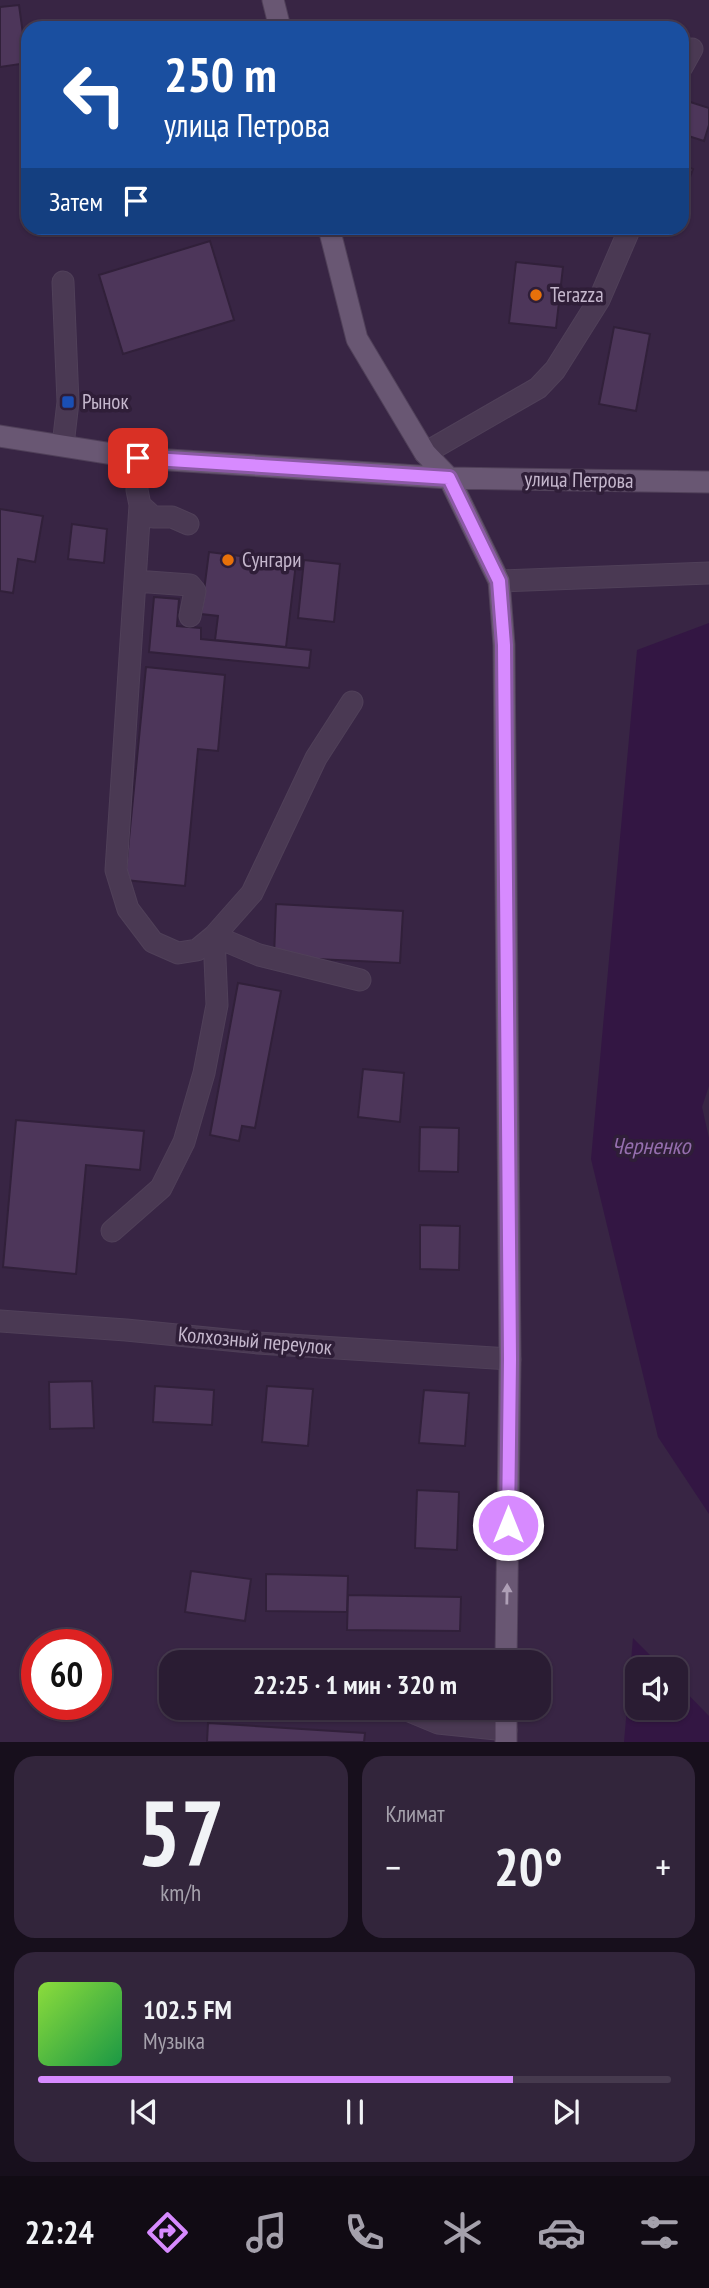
<!DOCTYPE html>
<html lang="ru">
<head>
<meta charset="utf-8">
<style>
  body { margin:0; font-family:"PT Sans Narrow",sans-serif; background:#32253b; color:#f1f3f6; height:100vh; display:flex; flex-direction:column; font-size:26px; white-space:nowrap }
  * { box-sizing:border-box; margin:0 }
  p { font-size:23px; color:#a5a1ac }
  .icon { flex:none; width:38px; height:38px; fill:none; stroke:currentColor; stroke-width:2; stroke-linecap:round; stroke-linejoin:round }
  .map { position:relative; height:1742px; overflow:hidden }
  .sheet { display:flex; flex-direction:column; gap:14px; padding:14px; background:#170f1c; flex:1 }
  .sheet>* { flex:none }
  .guide { position:absolute; left:21px; top:21px; width:668px; height:214px; border-radius:21px; box-shadow:0 2px 5px #0004,0 0 0 2px #463a4e; background:#1a4fa0; color:#fff; overflow:hidden }
  .controls { position:absolute; left:625px; top:1657px; display:grid; gap:14px }
  .controls a { display:grid; place-items:center; width:63px; height:63px; border-radius:14px; background:#2a1c33; box-shadow:0 2px 5px #0004,0 0 0 2px #463a4e; font-size:35px }
  .speed { position:absolute; left:21px; top:1629px; display:flex; gap:14px; font-size:35px; font-weight:700; text-align:center }
  .speed>* { display:grid; place-content:center; width:91px; height:91px; border-radius:50%; background:#2a1c33; box-shadow:0 2px 5px #0004,0 0 0 2px #463a4e; line-height:1 }
  .speed .limit { border:10px solid #d22; background:#fff; color:#111 }
  .pin { position:absolute; display:grid; place-items:center; width:60px; height:60px; color:#fff; margin:-30px; border-radius:14px; box-shadow:0 4px 10px #0006 }
  .me { position:absolute; width:77px; margin:-38px; rotate:0deg; stroke-linejoin:round; filter:drop-shadow(0 0 5px #0008) }
  .turn { display:flex; align-items:center; gap:24px; height:147px; padding:0 28px; font-size:32px }
  .turn .icon { width:91px; height:91px; stroke-width:2.5 }
  .turn b { display:block; font-size:49px; line-height:60px }
  .then { display:flex; align-items:center; height:66px; padding:0 28px; background:#0003; gap:14px; font-size:26px }
  .big { font-size:52px; font-weight:600; line-height:1.1 }
  .sheet .card { flex:1; display:flex; flex-direction:column; justify-content:center; gap:10px; min-width:0; padding:0 24px; border-radius:21px; background:#32253b }
  .sheet .dial { align-items:center; gap:0 }
  .dial b { font-size:91px; line-height:1 }
  .song { display:flex; align-items:center; gap:21px }
  .cover { width:84px; height:84px; border-radius:10px; background:linear-gradient(135deg,hsl(90 70% 55%),hsl(140 70% 35%)) }
  .played { height:7px; border-radius:4px; background:linear-gradient(90deg,#d78aff 75%,#463a4e 75%) }
  .keys { display:flex; justify-content:space-around; direction:ltr }
  .heat { display:flex; justify-content:space-between; align-items:center; font-size:38px; direction:ltr }
  .sheet .tiles { flex:1; display:grid; gap:14px; grid-template-columns:1fr 1fr }
  .card:last-child { grid-column:span 2 }
  .trip { position:absolute; left:159px; top:1650px; width:392px; height:70px; border-radius:21px; background:#2a1c33; box-shadow:0 2px 5px #0004,0 0 0 2px #463a4e; font-weight:600; line-height:70px; text-align:center }
  .tabs { display:flex; height:112px; justify-content:space-around; align-items:center; background:#110b14; color:#a5a1ac }
  .tabs .icon { width:49px; height:49px }
  .tabs .on { color:#d78aff }
  .tabs b { font-size:32px; color:#f1f3f6 }
  .map>svg:first-child { display:block }
  .water { fill:#331643 }
  .building { fill:#4d365a; stroke:#31203a; stroke-width:2 }
  .lines { fill:none; stroke-linecap:round; stroke-linejoin:round }
  .minor-casing { stroke:#504059; stroke-width:23 }
  .major-casing { stroke:#504059; stroke-width:23 }
  .minor { stroke:#4a3953; stroke-width:21 }
  .major { stroke:#695773; stroke-width:21 }
  .oneway { fill:#ae9fb6 }
  .route-casing { stroke:#8c5aa6; stroke-width:18 }
  .route { stroke:#d78aff; stroke-width:12 }
  .food-dot { fill:#e8710a; stroke:#2f1e38; stroke-width:2.5 }
  .transit-dot { fill:#1a4fb4; stroke:#2f1e38; stroke-width:2.5 }
  .labels { text-anchor:middle; stroke-width:7; stroke-linejoin:round; paint-order:stroke }
  .poi-label { font-size:21px; fill:#c5b7cd; stroke:#2f1e38; text-anchor:start }
  .street-label { font-size:21px; fill:#c5b7cd; stroke:#2f1e38 }
  .water-label { font-size:23px; font-style:italic; fill:#956eae; stroke:#2f1e38 }
</style>
</head>
<body>
<div class="map">
<svg width="709" height="1742" viewBox="0 0 709 1742">
  <rect width="100%" height="100%" fill="#382544"/>
  <path class="water" d="M709 623V1086L702 1107 709 1138V1514L658 1437 591 1159 637 650Z
    M633 1638 664 1669 637 1670V1708H676V1682L709 1716V1742H624Z"/>
  <path class="building" d="M19 5 27 63 0 67V7Z
    M684 100 709 108V125L704 141 682 134Z
    M682 165 693 169 682 198Z
    M373 228H419L373 232Z
    M210 241 234 320 123 354 99 275Z
    M516 262 563 267 556 328 509 323Z
    M614 327 650 334 636 411 599 404Z
    M0 509 43 516 35 562 18 559 13 593 0 591Z
    M72 524 107 529 104 563 68 559Z
    M209 552 296 563 286 647 215 640 218 616 201 614Z
    M304 560 340 564 334 622 298 618Z
    M154 597 179 599 177 626 201 628V639L311 650 309 668 149 652Z
    M146 667 225 675 218 751 198 749 185 886 125 880Z
    M276 904 403 911 400 963 274 957Z
    M238 983 281 991 255 1128 242 1126 239 1141 210 1135Z
    M363 1069 404 1073 400 1122 358 1117Z
    M16 1120 144 1131 140 1170 86 1165 76 1274 3 1267Z
    M420 1127 459 1128 458 1172 419 1171Z
    M420 1225 460 1226 459 1270 420 1269Z
    M92 1381 94 1428 50 1429 49 1382Z
    M155 1386 214 1390 212 1425 153 1422Z
    M267 1386 313 1389 308 1446 262 1442Z
    M424 1390 469 1393 465 1446 419 1443Z
    M417 1490 459 1492 457 1550 415 1548Z
    M191 1571 251 1579 245 1621 185 1612Z
    M266 1574 348 1576 347 1612 266 1611Z
    M348 1595 461 1597 460 1631 347 1630Z
    M208 1723 365 1733 364 1742H207Z"/>
  <g class="lines">
    <defs>
      <path id="minor" d="M682 67 692 49
        M63 282 68 402 63 445
        M425 453 538 388 555 370 599 300 630 228
        M138 458 137 490 140 505 153 517H172L188 524
        M140 505 116 870 128 909 153 942 178 953 197 950 214 936 252 893 316 758 352 702
        M135 581 190 585 195 591 190 616
        M499 581 709 573
        M112 1231 161 1188 184 1142 204 1073 217 1005 214 936 259 955 360 980
        M0 1321 126 1330 258 1343 510 1359
        M402 1708 438 1723 506 1730"/>
      <path id="major" d="M273 0 280 28
        M329 228 357 339 425 453 449 478 499 581 504 645 510 1359 506 1662
        M0 436 138 458 449 478 709 482
        M506 1708V1742"/>
    </defs>
    <use href="#minor" class="minor-casing"/>
    <use href="#major" class="major-casing"/>
    <use href="#minor" class="minor"/>
    <use href="#major" class="major"/>
  </g>
  <defs><path id="oneway-solid" d="M-6-.8H1V-3.2L6.5 0L1 3.2V.8H-6Z" transform="scale(1.75)"/></defs>
  <use class="oneway" href="#oneway-solid" transform="translate(507 1594) rotate(-89)"/>
  <g class="lines">
    <defs>
      <path id="route" d="M138 458 449 478 499 581 504 645 510 1359 508 1525"/>
    </defs>
    <use href="#route" class="route-casing"/>
    <use href="#route" class="route"/>
  </g>
  <g class="food-dot">
    <circle cx="536" cy="295" r="7"/>
    <circle cx="228" cy="560" r="7"/>
  </g>
  <rect class="transit-dot" x="61" y="395" width="14" height="14" rx="3.5"/>
  <g class="labels">
    <g class="poi-label">
      <text x="550" y="302">Terazza</text>
      <text x="82" y="409">Рынок</text>
      <text x="242" y="567">Сунгари</text>
    </g>
    <g class="street-label">
      <text transform="translate(579 480) rotate(1)" y="7">улица Петрова</text>
      <text transform="translate(255 1341) rotate(5)" y="7">Колхозный переулок</text>
    </g>
    <g class="water-label">
      <text x="651" y="1154">Черненко</text>
    </g>
  </g>
</svg>
<div class="controls">
<a><svg class="icon" aria-label="sound" viewBox="0 0 24 24"><path d="M4 9h4l5-4v14l-5-4H4zM17 9q2 3 0 6"/></svg></a>
</div>
<div class="speed"><div class="limit">60</div></div>
<div class="pin" style="left:138px;top:458px;background:#d93025"><svg class="icon" aria-label="arrive" viewBox="0 0 24 24"><path d="M6 21V4h12l-3 4 3 4H6"/></svg></div>
<svg class="me" style="left:508px;top:1525px" viewBox="-20 -20 40 40"><circle r="17" fill="#d78aff" stroke="#fff" stroke-width="3"/><path d="M0-11L8 9 0 5-8 9z" fill="#fff"/></svg>
<div class="trip">22:25 · 1 мин · 320 m</div>
<div class="guide">
<div class="turn"><svg class="icon" aria-label="left" viewBox="0 0 24 24"><path d="M17 20v-9H6M10 6l-5 5 5 5"/></svg><div><b>250 m</b>улица Петрова</div></div>
<div class="then">Затем<svg class="icon" aria-label="arrive" viewBox="0 0 24 24"><path d="M6 21V4h12l-3 4 3 4H6"/></svg></div>
</div>
</div>
<section class="sheet">
<div class="tiles">
<div class="card dial"><b>57</b><p>km/h</p></div>
<div class="card"><p>Климат</p>
<div class="heat"><a>−</a><b class="big">20°</b><a>+</a></div>
</div>
<div class="card">
<div class="song"><i class="cover"></i><div><b>102.5 FM</b><p>Музыка</p></div></div>
<div class="played"></div>
<div class="keys"><svg class="icon" aria-label="previous" viewBox="0 0 24 24"><path d="M18 5L8 12l10 7zM5 5v14"/></svg><svg class="icon" aria-label="pause" viewBox="0 0 24 24"><path d="M8 5v14M16 5v14"/></svg><svg class="icon" aria-label="next" viewBox="0 0 24 24"><path d="M6 5l10 7-10 7zM19 5v14"/></svg></div>
</div>
</div>
</section>
<nav class="tabs">
<b>22:24</b>
<svg class="icon on" aria-label="directions" viewBox="0 0 24 24"><path d="M12 3l9 9-9 9-9-9zM9 14v-3h6M13 9l2 2-2 2"/></svg>
<svg class="icon" aria-label="music" viewBox="0 0 24 24"><path d="M9 18V5l10-2v13"/><circle cx="6" cy="18" r="3"/><circle cx="16" cy="16" r="3"/></svg>
<svg class="icon" aria-label="phone" viewBox="0 0 24 24"><path d="M5 4h4l2 5-3 2q2 4 5 5l2-3 5 2v4C11 20 4 13 5 4z"/></svg>
<svg class="icon" aria-label="climate" viewBox="0 0 24 24"><path d="M12 3v18M4 7l16 10M4 17L20 7"/></svg>
<svg class="icon" aria-label="car" viewBox="0 0 24 24"><path d="M5 17H2v-5l4-1 3-4h7l3 4 3 1v5h-3M9 17h6M6 11h13"/><circle cx="7" cy="17" r="2"/><circle cx="17" cy="17" r="2"/></svg>
<svg class="icon" aria-label="filters" viewBox="0 0 24 24"><path d="M4 7h16M4 17h16"/><circle cx="9" cy="7" r="2"/><circle cx="15" cy="17" r="2"/></svg>
</nav>
</body>
</html>
